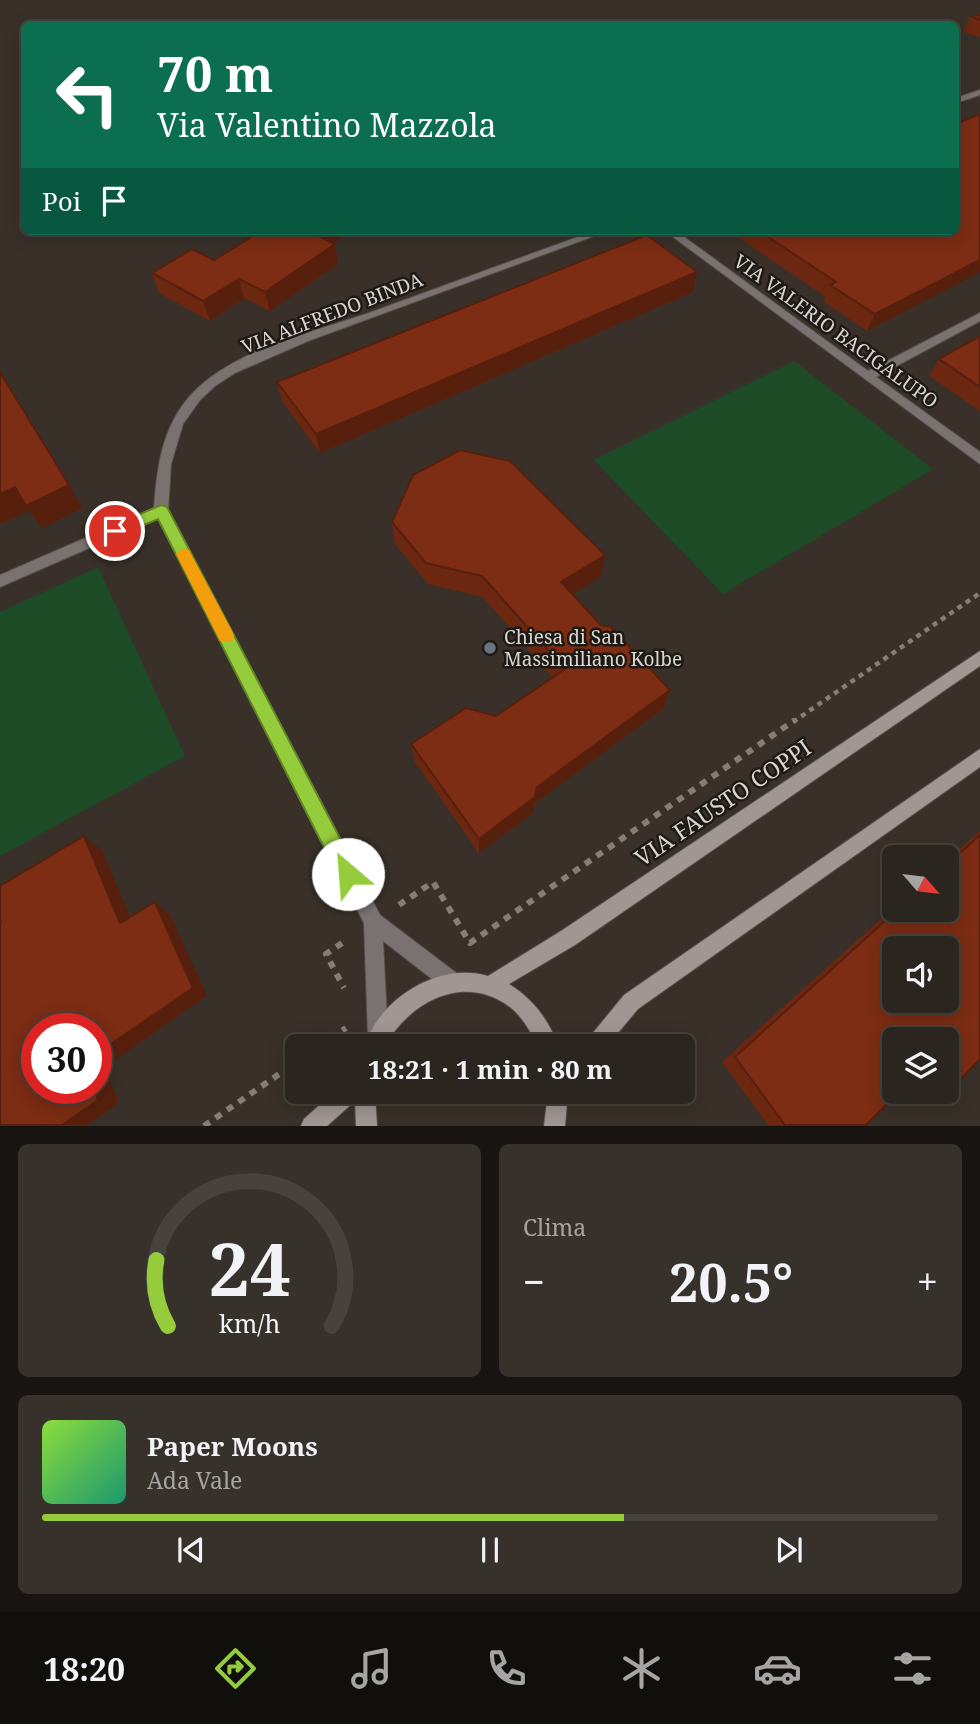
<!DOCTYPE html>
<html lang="it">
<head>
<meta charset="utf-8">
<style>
  body { margin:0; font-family:"Noto Serif",serif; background:#37312c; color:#f1f3f6; height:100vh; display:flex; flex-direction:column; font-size:26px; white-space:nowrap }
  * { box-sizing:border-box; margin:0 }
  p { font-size:23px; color:#a6a5a4 }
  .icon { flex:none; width:38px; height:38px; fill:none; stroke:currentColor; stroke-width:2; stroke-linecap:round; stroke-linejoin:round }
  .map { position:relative; height:1126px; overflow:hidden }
  .side { display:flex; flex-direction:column; gap:18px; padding:18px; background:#181411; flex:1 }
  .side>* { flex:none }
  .guide { position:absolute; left:21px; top:21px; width:938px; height:214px; border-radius:10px; box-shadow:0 4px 18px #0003,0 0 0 2px #47423d; background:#0b6e4f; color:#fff; overflow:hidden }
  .needle { width:46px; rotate:118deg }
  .buttons { position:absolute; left:882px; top:845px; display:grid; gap:14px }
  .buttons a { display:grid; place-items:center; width:77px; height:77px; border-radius:10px; background:#2b251f; box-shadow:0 4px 18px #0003,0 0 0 2px #47423d; font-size:35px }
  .speed { position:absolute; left:21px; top:1013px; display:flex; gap:14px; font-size:35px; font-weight:700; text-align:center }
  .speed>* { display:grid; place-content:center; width:91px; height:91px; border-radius:50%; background:#2b251f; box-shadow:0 4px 18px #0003,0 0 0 2px #47423d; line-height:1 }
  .speed .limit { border:10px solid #d22; background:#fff; color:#111 }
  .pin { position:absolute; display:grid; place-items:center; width:60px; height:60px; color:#fff; margin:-30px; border:4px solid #fff; border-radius:50%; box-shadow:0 2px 7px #0007 }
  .me { position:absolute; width:77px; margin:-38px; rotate:333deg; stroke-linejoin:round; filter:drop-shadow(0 0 5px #0008) }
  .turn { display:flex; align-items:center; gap:24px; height:147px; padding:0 21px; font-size:32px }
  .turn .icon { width:91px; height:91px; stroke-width:2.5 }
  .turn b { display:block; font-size:49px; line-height:60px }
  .then { display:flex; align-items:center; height:66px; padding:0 21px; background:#0003; gap:14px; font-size:26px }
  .big { font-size:52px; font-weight:700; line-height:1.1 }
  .side .widget { flex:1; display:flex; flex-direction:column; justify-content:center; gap:10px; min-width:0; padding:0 24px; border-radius:10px; background:#37312c }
  .side .dial { align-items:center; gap:0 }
  .dial svg { height:182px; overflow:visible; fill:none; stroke:#47423d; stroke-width:7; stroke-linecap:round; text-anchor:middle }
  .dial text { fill:#f1f3f6; stroke:none }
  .song { display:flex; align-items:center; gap:21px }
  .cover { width:84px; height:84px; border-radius:10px; background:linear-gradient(135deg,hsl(90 70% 55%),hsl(160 70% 35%)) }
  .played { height:7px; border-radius:4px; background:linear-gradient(90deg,#95cc3b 65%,#47423d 65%) }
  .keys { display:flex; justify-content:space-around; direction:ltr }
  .heat { display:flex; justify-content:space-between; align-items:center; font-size:38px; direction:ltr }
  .side .tiles { flex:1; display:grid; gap:18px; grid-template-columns:1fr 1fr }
  .widget:last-child { grid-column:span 2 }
  .trip { position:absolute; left:285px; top:1034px; width:410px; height:70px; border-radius:10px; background:#2b251f; box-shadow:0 4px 18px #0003,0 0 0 2px #47423d; font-weight:700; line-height:70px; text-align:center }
  .menu { display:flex; height:112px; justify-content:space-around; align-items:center; background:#110f0c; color:#a6a5a4 }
  .menu .icon { width:49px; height:49px }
  .menu .on { color:#95cc3b }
  .menu b { font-size:32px; color:#f1f3f6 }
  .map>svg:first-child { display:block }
  .green { fill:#1c4b26 }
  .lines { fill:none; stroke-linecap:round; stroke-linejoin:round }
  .street-casing { stroke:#564e47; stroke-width:2 }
  .secondary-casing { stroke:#564e47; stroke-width:2 }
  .path-far1 { stroke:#847e77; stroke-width:4.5; stroke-dasharray:5 5; stroke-linecap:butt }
  .path { stroke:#847e77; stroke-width:6; stroke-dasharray:7 7; stroke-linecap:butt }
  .street { fill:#797271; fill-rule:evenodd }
  .secondary { fill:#a09693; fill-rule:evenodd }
  .wall { fill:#6b2710 }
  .shaded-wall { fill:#57200d }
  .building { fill:#7c2d13; stroke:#57200d; stroke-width:2; fill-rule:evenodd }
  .route { fill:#95cc3b; stroke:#618526; stroke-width:2 }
  .slow { fill:#f59e0b }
  .worship-dot { fill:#6b7280; stroke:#1d1a16; stroke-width:2.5 }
  .labels { text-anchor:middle; stroke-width:5; stroke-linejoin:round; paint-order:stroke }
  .street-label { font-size:19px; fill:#d9d4ce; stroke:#1d1a16 }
  .poi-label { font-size:19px; fill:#d9d4ce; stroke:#1d1a16; text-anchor:start }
  .near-street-label { font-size:23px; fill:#d9d4ce; stroke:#1d1a16 }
</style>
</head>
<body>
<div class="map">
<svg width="980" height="1126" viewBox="0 0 980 1126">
  <rect width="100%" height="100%" fill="#393129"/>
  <path class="green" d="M794 361 933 469 723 594 594 460Z
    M98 567 185 756 0 856V612Z"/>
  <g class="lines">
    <defs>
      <path id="street" d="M980 90V95L956 103V98Z
        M594 231H608L308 341 235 373 215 386 200 400 183 424 171 464 168 511 380 915 459 975 462 982 459 989 452 992 445 989 383 941 388 1037 385 1044 379 1046 371 1044 368 1037 364 923 158 518 0 587V575L154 508C157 467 162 427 191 395 232 350 313 332 369 313 444 286 519 258 594 231Z
        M665 231H676L868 371 980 313V321L876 377 980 452V464Z"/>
      <path id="secondary" d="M980 651V666L575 945 509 984C533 999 549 1020 558 1046H538C531 1033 523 1017 510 1007 464 972 409 1002 385 1046H364C380 999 438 961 488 976L561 931Z
        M980 749V767L638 1009 607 1046H585L588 1039 624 995Z
        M334 1092H375L377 1126H356L355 1101 327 1126H301L304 1119Z
        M548 1092H568L565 1126H544Z"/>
    </defs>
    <use href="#street" class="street-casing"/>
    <use href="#secondary" class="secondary-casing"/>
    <path class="path-far1" d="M793 722 980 593"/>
    <path class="path" d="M399 905 433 882 470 943 795 720
      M342 943 326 954 344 988
      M319 1046 346 1028
      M204 1126 298 1061"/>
    <use href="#street" class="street"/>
    <use href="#secondary" class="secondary"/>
  </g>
  <path class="wall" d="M980 15V37L963 32 970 16Z
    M980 114V272L867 331 824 302 826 297 729 231H956Z
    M333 243 338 264 270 311 244 298 210 321 159 293 152 273 214 260Z
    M693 292 320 453 282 401 277 382Z
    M980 336V411L929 376 939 359Z
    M392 522 605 555 601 576 573 594 601 625 670 690 663 709 535 803 533 813 479 853 415 762 411 744 496 716 553 678 483 597 428 584 395 544Z
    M980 831V1059L941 1100 918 1103 908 1092H947V1040L866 1125H768L722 1062 894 907V910H947V860Z"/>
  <path class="shaded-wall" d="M319 231H351L317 254 314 234Z
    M335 244 338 264 270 311 265 292Z
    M980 260V272L867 331 875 314Z
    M697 272 693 292 320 453 316 434Z
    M239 279 244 298 210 321 203 301Z
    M0 372 83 508 42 528 29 511 0 524Z
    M605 555 601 576 559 603 561 582Z
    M670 690 663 709 535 803 533 813 479 853V839L537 787Z
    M84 836 102 850 138 935 120 923Z
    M155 902 170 914 207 996 105 1067 119 1103 87 1125H62L94 1088H96V1054Z"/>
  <path class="building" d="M980 15V20L970 16Z
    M980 114V260L875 314 830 285 836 282 759 231H956V124Z
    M261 231H319L314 234 335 244 265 292 239 279 203 301 152 273 192 249 214 260Z
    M647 235 697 272 316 434 277 382Z
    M980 336V387L939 359Z
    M0 372 69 485 26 506 15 487 0 494Z
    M460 450 510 461 605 555 561 582 601 625 611 627 670 690 537 787 535 797 479 839 411 744 466 708 496 716 565 669 482 576 426 563 392 522 413 475Z
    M980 835V1059L941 1100 934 1092H947V1040H894V1092H899L866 1125H785L735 1057 897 910H947V865ZM894 948H947V1001H894Z
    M84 836 120 923 155 902 193 988 96 1054V1029H37V1088H94L98 1100 62 1125H0V922H1L0 919V886Z"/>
  <path class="route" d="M161 505 167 507 355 867 358 874 355 881 348 884 341 881 158 519 115 537 107 531 110 527Z"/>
  <path class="slow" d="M184 548 189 550 232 631 234 636 232 641H220L176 554Z"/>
  <circle class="worship-dot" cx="490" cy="648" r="7"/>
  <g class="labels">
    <g class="street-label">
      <text transform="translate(332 313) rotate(-21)" y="7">VIA ALFREDO BINDA</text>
      <text transform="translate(836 331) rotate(36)" y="7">VIA VALERIO BACIGALUPO</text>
    </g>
    <g class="poi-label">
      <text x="504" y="644">Chiesa di San<tspan x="504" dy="22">Massimiliano Kolbe</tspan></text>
    </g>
    <g class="near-street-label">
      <text transform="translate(723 803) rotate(-34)" y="8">VIA FAUSTO COPPI</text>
    </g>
  </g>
</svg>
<div class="buttons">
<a><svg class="needle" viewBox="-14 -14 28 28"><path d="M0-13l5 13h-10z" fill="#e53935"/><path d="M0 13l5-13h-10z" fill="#a6a5a4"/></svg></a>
<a><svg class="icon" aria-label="sound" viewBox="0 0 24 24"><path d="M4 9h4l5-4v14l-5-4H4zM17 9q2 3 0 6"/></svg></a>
<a><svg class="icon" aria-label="layers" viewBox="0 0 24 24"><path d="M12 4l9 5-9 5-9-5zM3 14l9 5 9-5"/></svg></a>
</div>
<div class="speed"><div class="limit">30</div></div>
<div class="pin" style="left:115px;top:531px;background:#d93025"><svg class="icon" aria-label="arrive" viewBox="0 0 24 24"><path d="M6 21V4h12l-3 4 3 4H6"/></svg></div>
<svg class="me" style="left:348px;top:874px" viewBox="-20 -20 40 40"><circle r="19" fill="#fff"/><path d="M0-13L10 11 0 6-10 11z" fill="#95cc3b"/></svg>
<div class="trip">18:21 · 1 min · 80 m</div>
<div class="guide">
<div class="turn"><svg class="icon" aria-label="left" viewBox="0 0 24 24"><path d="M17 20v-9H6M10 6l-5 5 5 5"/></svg><div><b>70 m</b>Via Valentino Mazzola</div></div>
<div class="then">Poi<svg class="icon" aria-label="arrive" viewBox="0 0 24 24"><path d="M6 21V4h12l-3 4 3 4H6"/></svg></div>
</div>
</div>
<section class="side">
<div class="tiles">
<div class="widget dial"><svg viewBox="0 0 100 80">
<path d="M14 69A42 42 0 1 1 86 69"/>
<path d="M14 69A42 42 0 0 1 9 40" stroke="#95cc3b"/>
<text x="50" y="56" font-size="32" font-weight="700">24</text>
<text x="50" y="72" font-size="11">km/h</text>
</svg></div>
<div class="widget"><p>Clima</p>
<div class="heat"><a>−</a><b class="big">20.5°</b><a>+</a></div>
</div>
<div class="widget">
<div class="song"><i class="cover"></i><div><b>Paper Moons</b><p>Ada Vale</p></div></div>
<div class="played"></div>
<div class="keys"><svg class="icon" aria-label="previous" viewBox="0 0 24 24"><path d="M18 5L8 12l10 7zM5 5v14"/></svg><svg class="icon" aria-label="pause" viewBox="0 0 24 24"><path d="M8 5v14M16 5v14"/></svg><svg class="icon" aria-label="next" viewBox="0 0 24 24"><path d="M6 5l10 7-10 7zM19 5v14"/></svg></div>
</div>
</div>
</section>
<nav class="menu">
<b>18:20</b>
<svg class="icon on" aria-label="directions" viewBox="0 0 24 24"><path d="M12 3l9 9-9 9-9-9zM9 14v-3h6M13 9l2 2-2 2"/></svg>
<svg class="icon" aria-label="music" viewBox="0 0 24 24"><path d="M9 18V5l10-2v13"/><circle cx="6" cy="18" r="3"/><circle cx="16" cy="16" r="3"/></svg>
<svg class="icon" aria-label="phone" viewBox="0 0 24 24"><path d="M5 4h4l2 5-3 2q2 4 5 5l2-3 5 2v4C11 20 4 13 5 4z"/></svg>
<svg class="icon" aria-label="climate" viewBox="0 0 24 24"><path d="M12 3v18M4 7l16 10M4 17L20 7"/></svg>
<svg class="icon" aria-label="car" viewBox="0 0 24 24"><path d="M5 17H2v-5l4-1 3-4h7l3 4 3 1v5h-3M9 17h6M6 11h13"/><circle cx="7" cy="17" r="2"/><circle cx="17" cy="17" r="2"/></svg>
<svg class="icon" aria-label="filters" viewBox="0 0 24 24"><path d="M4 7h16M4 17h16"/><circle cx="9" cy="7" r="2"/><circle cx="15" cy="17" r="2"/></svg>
</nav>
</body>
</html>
